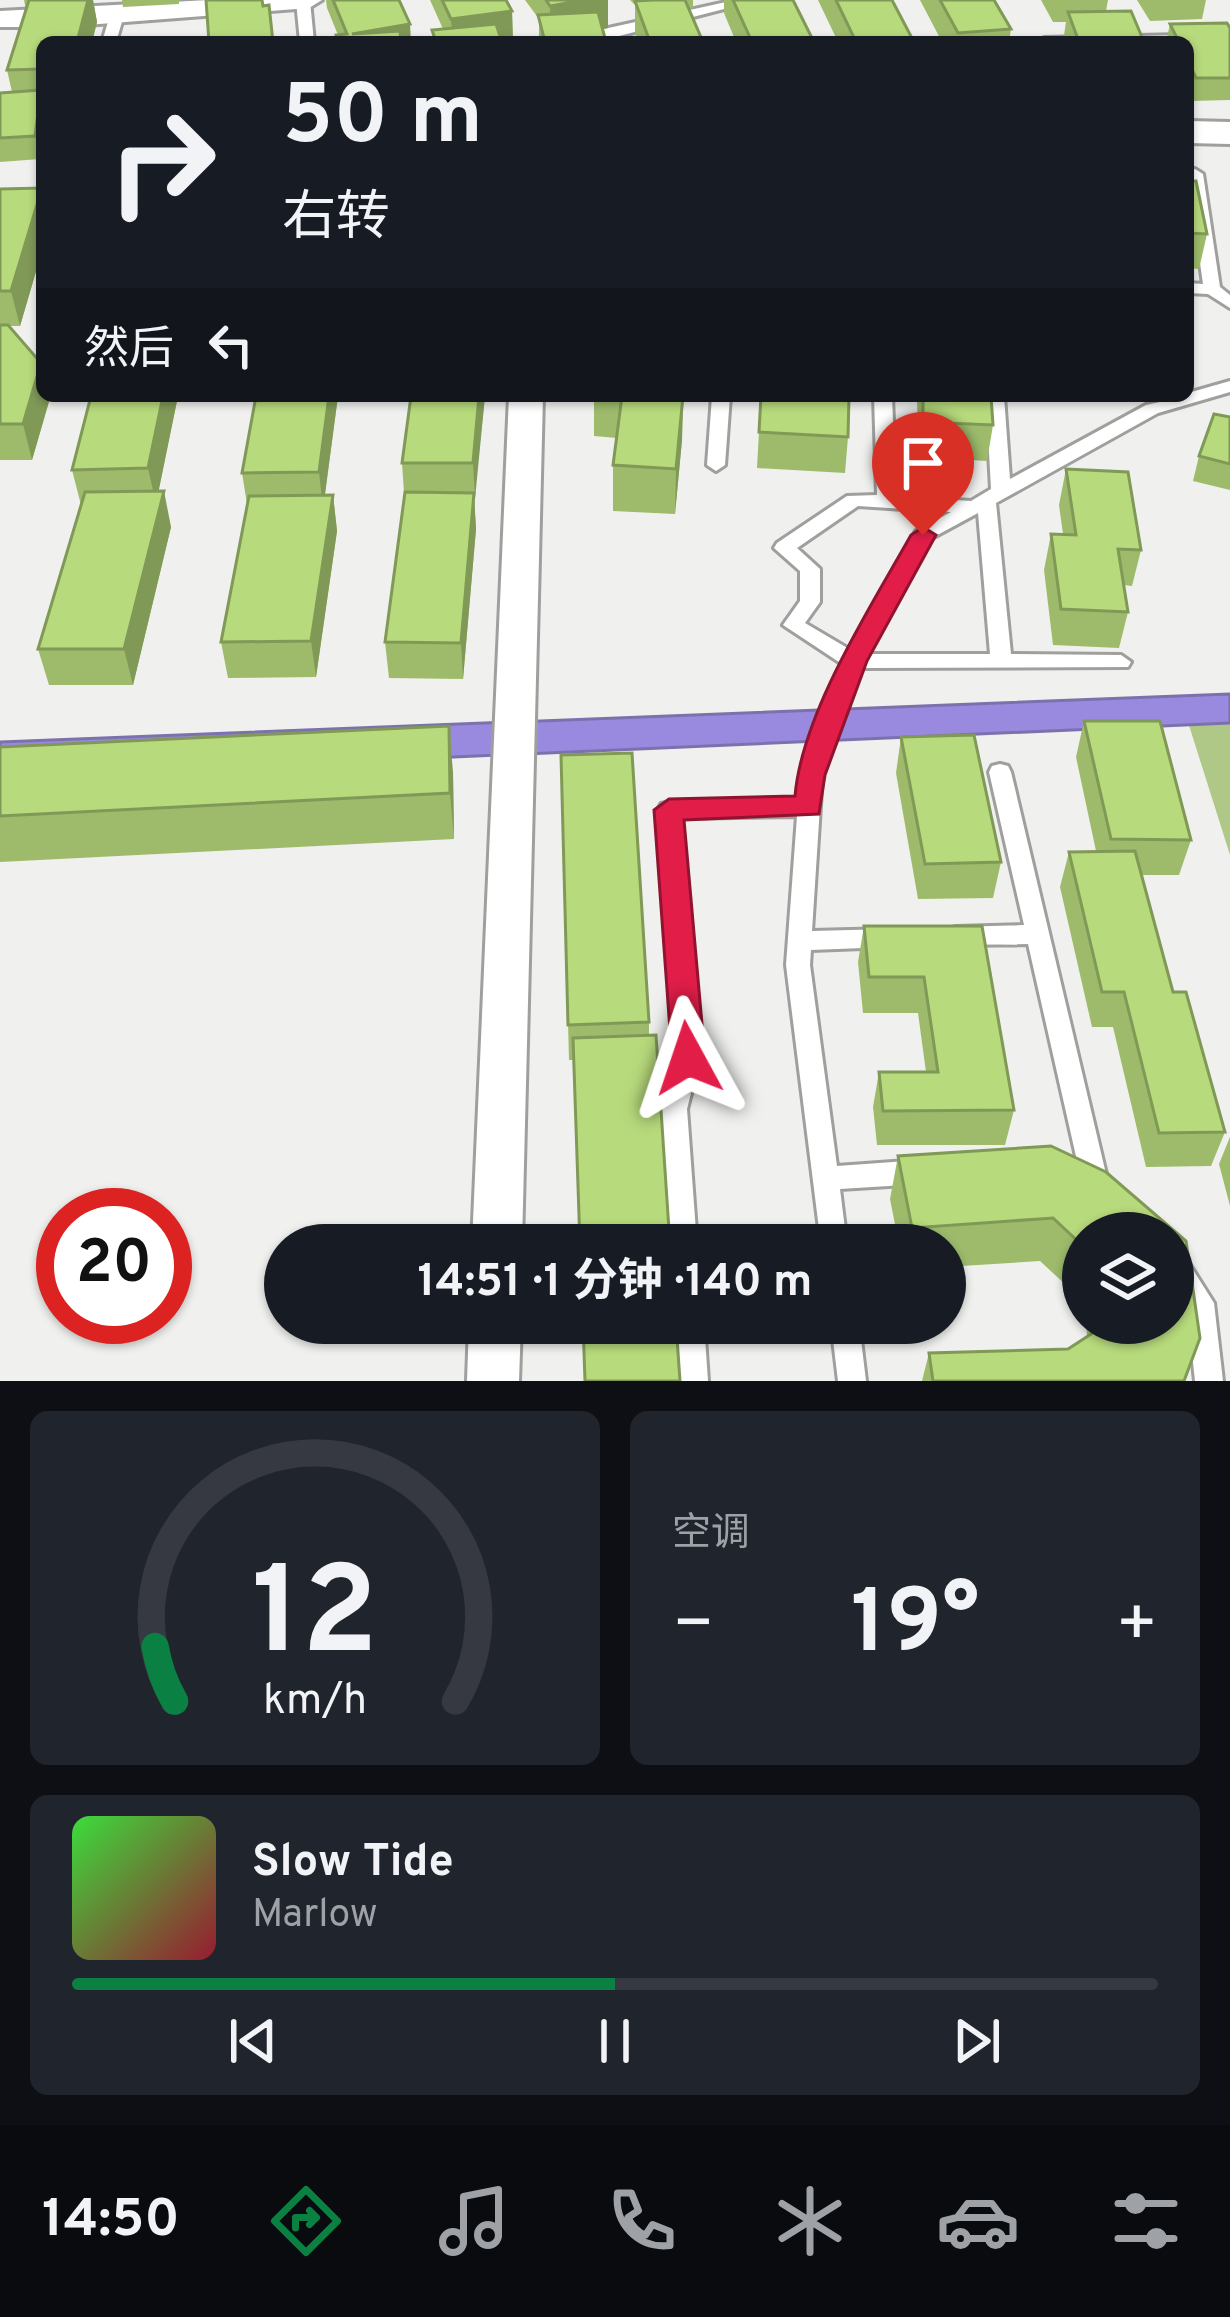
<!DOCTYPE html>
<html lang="zh">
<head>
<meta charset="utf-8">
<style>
  body { margin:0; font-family:Overpass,"Noto Sans SC",sans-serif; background:#20242c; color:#f1f3f6; height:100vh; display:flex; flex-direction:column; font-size:45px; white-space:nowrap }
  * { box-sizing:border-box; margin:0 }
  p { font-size:39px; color:#9ea1a6 }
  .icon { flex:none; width:66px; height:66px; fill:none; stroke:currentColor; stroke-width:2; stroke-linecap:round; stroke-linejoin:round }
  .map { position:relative; height:1381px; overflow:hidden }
  .sheet { display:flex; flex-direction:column; gap:30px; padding:30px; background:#0d0f14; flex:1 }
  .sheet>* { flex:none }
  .hud { position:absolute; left:36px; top:36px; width:1158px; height:366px; border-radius:18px; box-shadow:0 3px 9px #0004; background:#171b24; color:#f1f3f6; overflow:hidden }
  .controls { position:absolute; left:1062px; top:1212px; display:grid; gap:24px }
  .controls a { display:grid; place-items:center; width:132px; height:132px; border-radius:50%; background:#171b24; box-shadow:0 3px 9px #0004; font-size:60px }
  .speed { position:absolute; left:36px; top:1188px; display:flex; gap:24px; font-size:60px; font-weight:700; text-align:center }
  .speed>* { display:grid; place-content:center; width:156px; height:156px; border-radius:50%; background:#171b24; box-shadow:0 3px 9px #0004; line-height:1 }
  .speed .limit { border:18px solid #d22; background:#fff; color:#111 }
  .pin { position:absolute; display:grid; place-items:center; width:102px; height:102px; color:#fff; margin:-123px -51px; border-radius:50% 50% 50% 0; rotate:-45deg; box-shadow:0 0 12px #0007 }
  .pin .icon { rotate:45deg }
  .me { position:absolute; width:132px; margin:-66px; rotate:355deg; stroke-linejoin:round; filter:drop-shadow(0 0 9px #0008) }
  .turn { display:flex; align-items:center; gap:42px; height:252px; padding:0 48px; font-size:54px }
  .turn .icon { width:156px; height:156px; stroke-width:2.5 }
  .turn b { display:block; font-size:84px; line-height:102px }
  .then { display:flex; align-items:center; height:114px; padding:0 48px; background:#0003; gap:24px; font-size:45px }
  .big { font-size:90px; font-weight:700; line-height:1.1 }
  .sheet .widget { flex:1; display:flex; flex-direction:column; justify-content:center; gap:18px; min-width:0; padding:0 42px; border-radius:18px; background:#20242c }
  .sheet .dial { align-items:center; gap:0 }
  .dial svg { height:312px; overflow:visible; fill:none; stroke:#363941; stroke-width:7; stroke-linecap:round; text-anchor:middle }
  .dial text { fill:#f1f3f6; stroke:none }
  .song { display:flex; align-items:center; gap:36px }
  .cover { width:144px; height:144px; border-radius:18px; background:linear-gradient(135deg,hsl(120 70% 55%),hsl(350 70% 35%)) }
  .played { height:12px; border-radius:6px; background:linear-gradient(90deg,#0b8043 50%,#363941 50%) }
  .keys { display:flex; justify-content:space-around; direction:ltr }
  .heat { display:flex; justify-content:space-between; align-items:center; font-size:66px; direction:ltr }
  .sheet .tiles { flex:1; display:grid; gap:30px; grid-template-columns:1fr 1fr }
  .widget:last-child { grid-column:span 2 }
  .trip { position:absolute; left:264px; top:1224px; width:702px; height:120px; border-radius:60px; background:#171b24; box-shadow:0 3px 9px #0004; font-weight:700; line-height:120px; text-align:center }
  .menu { display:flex; height:192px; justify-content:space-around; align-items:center; background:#090b0e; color:#9ea1a6 }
  .menu .icon { width:84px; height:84px }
  .menu .on { color:#0b8043 }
  .menu b { font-size:54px; color:#f1f3f6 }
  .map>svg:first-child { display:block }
  .green { fill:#afc887 }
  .water { fill:#998ae0; stroke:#7c71ad; stroke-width:3 }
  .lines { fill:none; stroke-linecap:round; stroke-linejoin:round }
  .service-casing { stroke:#9fa09d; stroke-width:6 }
  .minor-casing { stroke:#9fa09d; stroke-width:6 }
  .tertiary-casing { stroke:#9fa09d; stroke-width:6 }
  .service { fill:#fff; fill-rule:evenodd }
  .minor { fill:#fff; fill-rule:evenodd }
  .tertiary { fill:#fff; fill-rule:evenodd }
  .wall { fill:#9dbb6b }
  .shaded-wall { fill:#809957 }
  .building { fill:#b7da7c; stroke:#809957; stroke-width:3 }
  .route { fill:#e11d48; stroke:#92132f; stroke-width:3 }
</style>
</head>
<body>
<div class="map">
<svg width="1230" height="1381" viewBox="0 0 1230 1381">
  <rect width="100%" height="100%" fill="#f0f1ee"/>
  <path class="green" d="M1230 717V855L1187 719Z"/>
  <path class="water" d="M1230 694V723L0 777V742Z"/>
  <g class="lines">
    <defs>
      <path id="service" d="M735 0H759L619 36 580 42H545Z
        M296 1H310L314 42H300Z
        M117 11 124 15 116 42H102L110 15Z
        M1230 34V42H1037L1044 38Z
        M1195 169 1203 174 1220 287 1230 295V308L1208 294 1188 293V283L1203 284 1188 179 1190 171Z
        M1230 381V392L1158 413 996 503 1011 654 1121 655 1131 662 1128 667 861 668 822 775 812 931 889 929 897 931 901 938 897 945 889 947 811 950 810 965 837 1166 921 1160 930 1164 934 1172 930 1180 921 1184 840 1189 847 1245H821L786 965 797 816 681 818 700 1058 687 1109 697 1245H671L661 1109 676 1058 658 810 661 804 669 802 798 799 800 775 842 664 783 625 800 601V571L774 548 777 543 847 496 877 495 874 396H892L896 496 971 501 991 489 986 396H1004L1010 479 1146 405 1188 396V393ZM858 506 951 512 916 531 849 649 805 623 820 602V569L797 548ZM978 513 990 654H867L930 539Z
        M712 396H730L725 465 716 471 707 465Z
        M1000 764 1008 766 1011 772 1106 1174 1102 1182 1093 1186 1084 1182 1080 1174 1028 944 956 945 948 943 944 936 948 929 956 927 1024 925 989 772 992 766Z
        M1173 1251 1183 1254 1214 1303 1223 1381H1195L1187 1307 1173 1286Z
        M676 1323H704L708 1381H680Z
        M831 1323H859L866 1381H838Z"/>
      <path id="minor" d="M209 0H322L309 8 60 27H0V11Z
        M509 396H543L522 1245H472Z
        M469 1323H521L519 1381H467Z"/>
      <path id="tertiary" d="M1188 121 1230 122V144L1188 143Z"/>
    </defs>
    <use href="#service" class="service-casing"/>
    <use href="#minor" class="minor-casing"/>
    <use href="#tertiary" class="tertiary-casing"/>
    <use href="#service" class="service"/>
    <use href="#minor" class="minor"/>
    <use href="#tertiary" class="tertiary"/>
  </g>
  <path class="wall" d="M24 0H93L97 22 92 42H42V142L40 159 0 162V93L12 92 7 70 26 10Z
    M122 0H179V4L123 7Z
    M326 0H399L410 24 338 35 327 8Z
    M430 0H506L512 11 513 42H433L432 30 443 29Z
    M525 0H608V28L603 29 606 42H539V19Z
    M630 0H693V8L689 9 703 42H638L635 33V5Z
    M724 0H793L814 42H736L724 13Z
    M818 0H892L914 42H838Z
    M920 0H994L1011 29 1009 42H942Z
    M1041 0H1108L1106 11 1144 42H1063L1066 22H1053Z
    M1137 0H1206L1202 19 1150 21Z
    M1170 24 1230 28V100L1191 101 1188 94V42H1166Z
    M1188 181 1207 234 1199 269 1188 268Z
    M42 188V251L20 326H9L41 363 42 396H49L50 398 32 460H0V189Z
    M91 396H178L158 492 171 527 133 685H49L38 649 81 505 72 470Z
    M338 396 325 495H333L337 531 316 677 228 678 221 642 247 504 242 473Z
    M485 396 474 499 476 529 463 679 389 678 385 642 404 493 402 463Z
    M594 396H683L682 440 675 514 613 511V465L617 438 594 436Z
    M761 396 848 437 845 473 757 468Z
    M917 396H991L993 425 987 461 918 457Z
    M1230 417V490L1193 481 1199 456Z
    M1066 469 1141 550 1132 586 1124 585 1128 612 1119 648 1053 645 1044 570 1051 534H1063L1059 505Z
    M1084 721 1191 840 1179 875H1141L1173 992 1225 1132 1211 1166 1146 1167 1113 1027H1092L1060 887 1069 852 1096 851 1076 757Z
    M901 737 1001 862 993 898 918 899 896 773Z
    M0 747 453 772 454 839 0 862Z
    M561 755 649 1022V1035L573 1060H569Z
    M864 926H982L1014 1110 1005 1145H877L873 1107 879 1072H926L918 1013H863L858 962Z
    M1230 1137V1206L1219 1164Z
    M1051 1146 1106 1172 1186 1241 1200 1338 1184 1381H922L929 1353 1068 1349 1087 1336 1086 1323H1173V1233H1083V1301L1040 1261 945 1267V1245H899L890 1199 898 1156Z"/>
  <path class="shaded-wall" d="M88 0H93L97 22 92 42H77Z
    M585 0H608V28L551 38 550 6Z
    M512 11 513 42H453L451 19Z
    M410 24 411 42H353L352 34Z
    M41 90 42 142 40 159 35 136Z
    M42 190V251L20 326 11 291Z
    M41 363 42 396H49L50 398 32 460 23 424Z
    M163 396H178L156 504 148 468Z
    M329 396H338L323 508 319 472Z
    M479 396H485L475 499 473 463Z
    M683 396 682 440 675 514 676 469Z
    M164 491 171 527 133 685 124 649Z
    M474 493 476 529 463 679 461 643Z
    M333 495 337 531 316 677 311 641Z
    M449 726 453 772 454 839 450 793Z"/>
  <path class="building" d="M29 0H88L77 42H42V69L7 70Z
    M206 0H262L263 6 269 5 273 42H209Z
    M333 0H399L410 24 352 34 400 31 401 42H337L336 35 347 34Z
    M442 0H506L512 11 451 19Z
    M546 0H585L550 6Z
    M653 0H685L703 42H650L635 1Z
    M733 0H793L814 42H752Z
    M836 0H892L914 42H856Z
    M940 0H994L1011 29 958 33Z
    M1131 11 1144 42H1079L1068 12Z
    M598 12 606 42H545L538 15Z
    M1227 23 1230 28V78H1196L1188 61V42H1179L1170 24Z
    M496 24 502 42H436L432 30Z
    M41 90 35 136 0 138V93Z
    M1188 181H1196L1207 234 1188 233Z
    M42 188 11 291H0V189Z
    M0 325H8L41 363 23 424H0Z
    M91 396H163L148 468 72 470Z
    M256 396H329L319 472 242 473Z
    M411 396H479L473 463H402Z
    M622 396H683L676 469 613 465Z
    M761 396H849L848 437 759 432Z
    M923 396H991L993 425 923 422Z
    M1214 414 1230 417V464L1199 456Z
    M1066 469 1128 472 1141 550 1118 549 1128 612 1061 609 1051 534 1076 535Z
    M164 491 124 649H38L85 492Z
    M405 492 474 493 461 643 385 642Z
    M333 495 311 641 221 642 249 496Z
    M1084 721H1160L1191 840 1111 839Z
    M449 726 450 793 0 816V747Z
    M974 735 1001 862 925 864 901 737Z
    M632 753 649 1022 568 1025 561 755Z
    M1135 851 1173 992H1186L1225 1132 1159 1133 1124 992H1102L1069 852Z
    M864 926H982L1014 1110 883 1111 879 1072H938L924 977H869Z
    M656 1035 670 1245H580L573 1038Z
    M1051 1146 1106 1172 1186 1241 1200 1338 1184 1381H933L929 1353 1068 1349 1105 1325 1104 1323H1173V1233H1083V1246L1053 1218 912 1228 898 1156Z
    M583 1323H676L680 1381H585Z"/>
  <path class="route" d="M923 527 936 535 867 661 825 775 819 814 684 820 705 1058 700 1067 688 1071 677 1067 672 1058 654 810 669 799 795 796C802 713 870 608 911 535Z"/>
</svg>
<div class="controls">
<a><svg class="icon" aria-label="layers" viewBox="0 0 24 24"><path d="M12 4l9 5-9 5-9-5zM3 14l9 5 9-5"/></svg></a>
</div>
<div class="speed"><div class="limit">20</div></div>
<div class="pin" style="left:923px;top:535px;background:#d93025"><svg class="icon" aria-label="arrive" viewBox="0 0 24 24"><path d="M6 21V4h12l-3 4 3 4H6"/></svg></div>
<svg class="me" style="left:688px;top:1058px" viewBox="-20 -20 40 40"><path d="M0-17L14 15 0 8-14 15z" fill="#e11d48" stroke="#fff" stroke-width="4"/></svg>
<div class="trip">14:51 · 1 分钟 · 140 m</div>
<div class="hud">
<div class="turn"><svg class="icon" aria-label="right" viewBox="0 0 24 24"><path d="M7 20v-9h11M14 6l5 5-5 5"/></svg><div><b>50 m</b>右转</div></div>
<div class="then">然后<svg class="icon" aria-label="left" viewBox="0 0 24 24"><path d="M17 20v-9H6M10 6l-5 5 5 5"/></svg></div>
</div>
</div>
<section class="sheet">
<div class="tiles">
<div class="widget dial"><svg viewBox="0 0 100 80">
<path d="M14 69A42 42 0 1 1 86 69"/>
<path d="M14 69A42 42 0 0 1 9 55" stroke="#0b8043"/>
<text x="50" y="56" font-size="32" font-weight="700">12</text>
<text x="50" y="72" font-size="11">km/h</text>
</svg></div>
<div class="widget"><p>空调</p>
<div class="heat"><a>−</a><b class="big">19°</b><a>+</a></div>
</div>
<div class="widget">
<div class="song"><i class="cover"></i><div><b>Slow Tide</b><p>Marlow</p></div></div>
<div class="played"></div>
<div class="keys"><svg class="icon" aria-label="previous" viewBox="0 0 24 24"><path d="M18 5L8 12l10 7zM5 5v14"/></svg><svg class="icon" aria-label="pause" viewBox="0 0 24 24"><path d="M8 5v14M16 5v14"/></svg><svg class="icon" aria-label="next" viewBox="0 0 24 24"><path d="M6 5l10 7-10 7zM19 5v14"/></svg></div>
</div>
</div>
</section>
<nav class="menu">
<b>14:50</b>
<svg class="icon on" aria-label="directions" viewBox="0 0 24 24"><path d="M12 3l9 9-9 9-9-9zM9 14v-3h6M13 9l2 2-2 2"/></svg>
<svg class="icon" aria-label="music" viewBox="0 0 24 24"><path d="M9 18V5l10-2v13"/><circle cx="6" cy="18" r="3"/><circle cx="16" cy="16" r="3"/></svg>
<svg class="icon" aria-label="phone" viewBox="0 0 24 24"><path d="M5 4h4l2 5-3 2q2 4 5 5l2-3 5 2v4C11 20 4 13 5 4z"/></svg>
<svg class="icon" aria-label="climate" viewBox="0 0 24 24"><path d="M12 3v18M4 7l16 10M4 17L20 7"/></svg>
<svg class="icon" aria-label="car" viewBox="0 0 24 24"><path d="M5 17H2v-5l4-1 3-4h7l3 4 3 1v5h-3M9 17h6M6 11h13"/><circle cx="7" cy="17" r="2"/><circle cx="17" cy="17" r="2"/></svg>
<svg class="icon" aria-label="filters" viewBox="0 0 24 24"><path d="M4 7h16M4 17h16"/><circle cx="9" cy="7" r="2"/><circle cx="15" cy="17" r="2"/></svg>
</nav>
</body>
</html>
